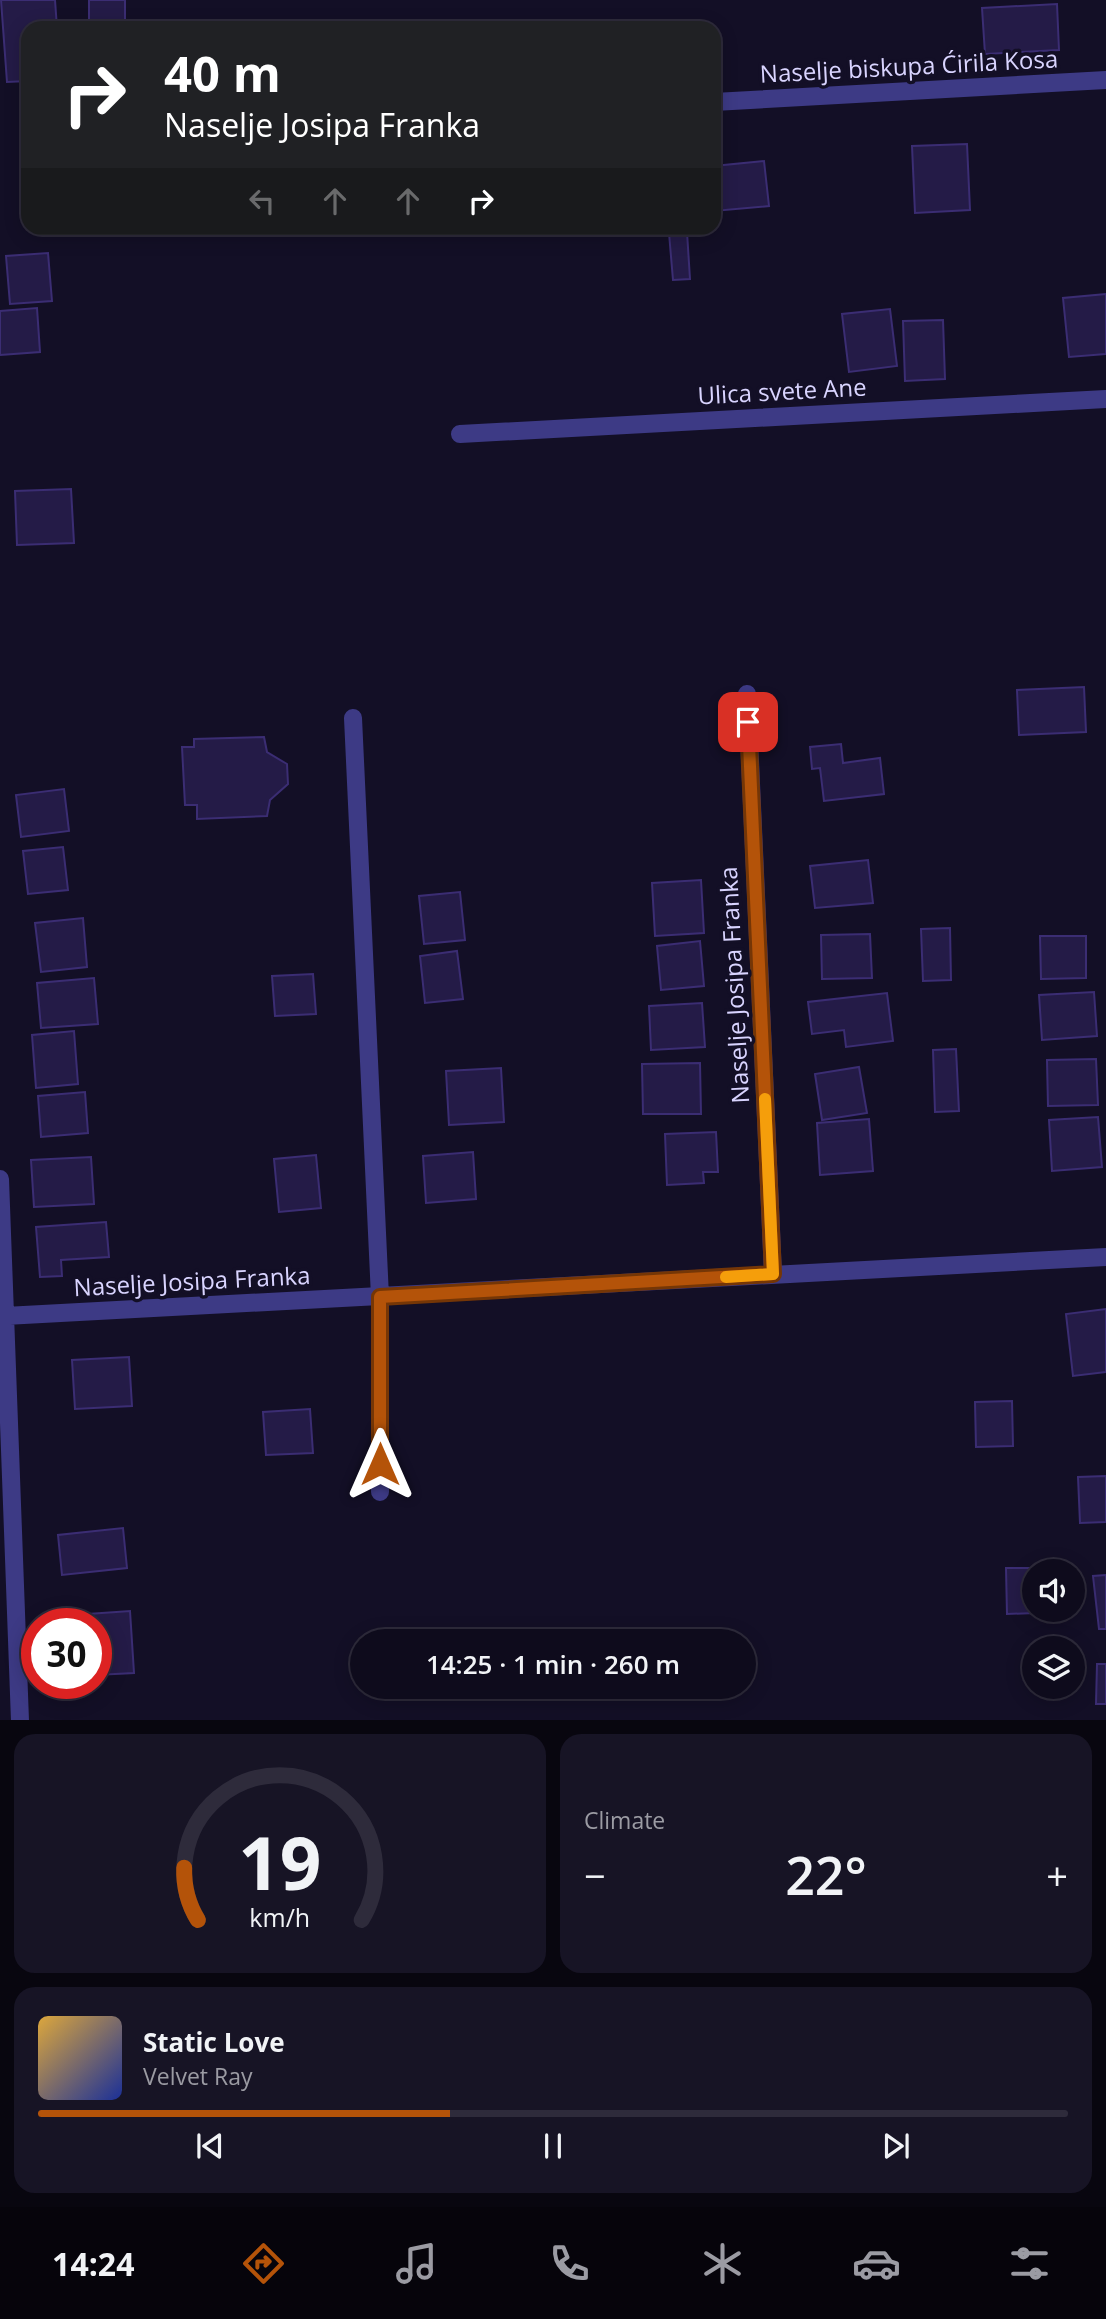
<!DOCTYPE html>
<html lang="en">
<head>
<meta charset="utf-8">
<style>
  body { margin:0; font-family:"Open Sans",sans-serif; background:#171425; color:#f1f3f6; height:100vh; display:flex; flex-direction:column; font-size:26px; white-space:nowrap }
  * { box-sizing:border-box; margin:0 }
  p { font-size:23px; color:#9b9ba3 }
  .icon { flex:none; width:38px; height:38px; fill:none; stroke:currentColor; stroke-width:2; stroke-linecap:round; stroke-linejoin:round }
  .map { position:relative; height:1720px; overflow:hidden }
  .sheet { display:flex; flex-direction:column; gap:14px; padding:14px; background:#08060f; flex:1 }
  .sheet>* { flex:none }
  .top-card { position:absolute; left:21px; top:21px; width:700px; height:214px; border-radius:21px; box-shadow:0 4px 18px #0003,0 0 0 2px #2e2b3b; background:#202124; color:#fff; overflow:hidden }
  .tools { position:absolute; left:1022px; top:1559px; display:grid; gap:14px }
  .tools a { display:grid; place-items:center; width:63px; height:63px; border-radius:50%; background:#0e0b1c; box-shadow:0 4px 18px #0003,0 0 0 2px #2e2b3b; font-size:35px }
  .speed { position:absolute; left:21px; top:1608px; display:flex; gap:14px; font-size:35px; font-weight:700; text-align:center }
  .speed>* { display:grid; place-content:center; width:91px; height:91px; border-radius:50%; background:#0e0b1c; box-shadow:0 4px 18px #0003,0 0 0 2px #2e2b3b; line-height:1 }
  .speed .limit { border:10px solid #d22; background:#fff; color:#111 }
  .pin { position:absolute; display:grid; place-items:center; width:60px; height:60px; color:#fff; margin:-30px; border-radius:14px; box-shadow:0 4px 10px #0006 }
  .me { position:absolute; width:77px; margin:-38px; rotate:0deg; stroke-linejoin:round; filter:drop-shadow(0 0 5px #0008) }
  .turn { display:flex; align-items:center; gap:24px; height:147px; padding:0 28px; font-size:32px }
  .turn .icon { width:91px; height:91px; stroke-width:2.5 }
  .turn b { display:block; font-size:49px; line-height:60px }
  .lanes { display:flex; align-items:center; height:66px; padding:0 28px; background:#0003; justify-content:center; gap:35px; direction:ltr }
  .lanes .off { opacity:.35 }
  .big { font-size:52px; font-weight:600; line-height:1.1 }
  .sheet .tile { flex:1; display:flex; flex-direction:column; justify-content:center; gap:10px; min-width:0; padding:0 24px; border-radius:21px; background:#171425 }
  .sheet .dial { align-items:center; gap:0 }
  .dial svg { height:182px; overflow:visible; fill:none; stroke:#2e2b3b; stroke-width:7; stroke-linecap:round; text-anchor:middle }
  .dial text { fill:#f1f3f6; stroke:none }
  .song { display:flex; align-items:center; gap:21px }
  .cover { width:84px; height:84px; border-radius:10px; background:linear-gradient(135deg,hsl(40 70% 55%),hsl(230 70% 35%)) }
  .played { height:7px; border-radius:4px; background:linear-gradient(90deg,#b45309 40%,#2e2b3b 40%) }
  .keys { display:flex; justify-content:space-around; direction:ltr }
  .heat { display:flex; justify-content:space-between; align-items:center; font-size:38px; direction:ltr }
  .sheet .tiles { flex:1; display:grid; gap:14px; grid-template-columns:1fr 1fr }
  .tile:last-child { grid-column:span 2 }
  .trip { position:absolute; left:350px; top:1629px; width:406px; height:70px; border-radius:35px; background:#0e0b1c; box-shadow:0 4px 18px #0003,0 0 0 2px #2e2b3b; font-weight:600; line-height:70px; text-align:center }
  .tab-bar { display:flex; height:112px; justify-content:space-around; align-items:center; background:#06040b; color:#9b9ba3 }
  .tab-bar .icon { width:49px; height:49px }
  .tab-bar .current { color:#b45309 }
  .tab-bar b { font-size:32px; color:#f1f3f6 }
  .map>svg:first-child { display:block }
  .building { fill:#241b47; stroke:#3b2d73; stroke-width:2 }
  .lines { fill:none; stroke-linecap:round; stroke-linejoin:round }
  .street { stroke:#3d3a85; stroke-width:18 }
  .route-casing { stroke:#753606; stroke-width:18 }
  .route { stroke:#b45309; stroke-width:12 }
  .slow { stroke:#f59e0b; stroke-width:12 }
  .labels { text-anchor:middle; stroke-width:7; stroke-linejoin:round; paint-order:stroke }
  .street-label { font-size:24px; fill:#d9d4ff; stroke:#130f26 }
</style>
</head>
<body>
<div class="map">
<svg width="1106" height="1721" viewBox="0 0 1106 1721">
  <rect width="100%" height="100%" fill="#130f26"/>
  <path class="building" d="M1 0H55L57 28H28V81L7 82Z
    M89 0H125V28H89Z
    M1057 4 1059 50 985 54 982 8Z
    M967 144 970 210 915 213 912 146Z
    M764 161 769 206 714 211V166Z
    M687 232 690 279 673 280 669 233Z
    M48 253 52 301 10 304 6 256Z
    M1106 294V354L1069 357 1063 298Z
    M37 308 40 352 0 355V311Z
    M890 309 897 366 849 372 842 314Z
    M943 320 945 379 905 381 903 321Z
    M71 489 74 543 17 545 15 491Z
    M1084 687 1086 732 1019 735 1017 690Z
    M264 737 267 752 287 764 288 784 270 800 267 816 197 819V805H185L182 747H194V739Z
    M841 744 843 763 880 758 884 794 824 801 820 768 812 769 810 747Z
    M64 789 69 831 21 837 16 795Z
    M63 847 68 890 28 894 23 851Z
    M868 860 873 903 815 908 810 866Z
    M701 880 704 933 655 936 652 883Z
    M460 892 465 940 424 944 419 896Z
    M83 918 87 967 41 972 35 923Z
    M950 928 951 980 923 981 921 929Z
    M870 934 872 978 822 979 821 935Z
    M1040 936H1086V978L1041 979Z
    M700 941 704 986 661 990 657 946Z
    M457 951 463 999 425 1003 420 956Z
    M313 974 316 1014 275 1016 272 976Z
    M94 978 98 1024 41 1028 37 983Z
    M1094 992 1097 1036 1042 1040 1039 995Z
    M887 993 893 1041 846 1047 844 1030 812 1034 808 1002Z
    M702 1003 705 1047 651 1050 649 1006Z
    M74 1031 78 1084 36 1088 32 1035Z
    M956 1049 959 1111 935 1112 933 1050Z
    M1096 1059 1098 1105 1048 1106 1047 1060Z
    M700 1063 701 1114H643L642 1064Z
    M859 1067 867 1113 822 1120 815 1074Z
    M501 1068 504 1122 449 1125 446 1071Z
    M85 1092 88 1133 41 1137 38 1096Z
    M1098 1117 1102 1167 1052 1171 1049 1120Z
    M869 1119 873 1171 820 1175 817 1123Z
    M716 1132 718 1172H703L704 1183 667 1185 665 1134Z
    M473 1152 476 1199 426 1203 423 1156Z
    M316 1155 321 1208 279 1212 274 1159Z
    M91 1157 94 1204 34 1207 31 1160Z
    M106 1222 109 1257 61 1260 62 1276 40 1277 36 1227Z
    M1106 1309V1372L1073 1376 1066 1314Z
    M129 1357 132 1406 75 1409 72 1360Z
    M1012 1401 1013 1446 976 1447 975 1402Z
    M310 1409 313 1453 266 1455 263 1412Z
    M1106 1476V1522L1080 1523 1078 1477Z
    M123 1528 127 1568 62 1575 58 1535Z
    M1006 1568H1034L1035 1613 1007 1614Z
    M1106 1575V1629H1099L1093 1576Z
    M130 1611 134 1673 96 1675V1624H88V1614Z
    M1097 1664H1106V1704H1096Z"/>
  <g class="lines">
    <path class="street" d="M714 102 1106 80
      M460 434 1106 399
      M747 694 773 1274
      M353 718 380 1297V1492
      M0 1179 20 1721
      M5 1316 1106 1257"/>
  </g>
  <g class="lines">
    <defs>
      <path id="route" d="M380 1464V1297L773 1274 748 722"/>
    </defs>
    <use href="#route" class="route-casing"/>
    <use href="#route" class="route"/>
    <path class="slow" d="M726 1277 773 1274 765 1099"/>
  </g>
  <g class="labels">
    <g class="street-label">
      <text transform="translate(909 67) rotate(-3)" y="8">Naselje biskupa Ćirila Kosa</text>
      <text transform="translate(782 392) rotate(-3)" y="8">Ulica svete Ane</text>
      <text transform="translate(735 985) rotate(-93)" y="8">Naselje Josipa Franka</text>
      <text transform="translate(192 1282) rotate(-3)" y="8">Naselje Josipa Franka</text>
    </g>
  </g>
</svg>
<div class="tools">
<a><svg class="icon" aria-label="sound" viewBox="0 0 24 24"><path d="M4 9h4l5-4v14l-5-4H4zM17 9q2 3 0 6"/></svg></a>
<a><svg class="icon" aria-label="layers" viewBox="0 0 24 24"><path d="M12 4l9 5-9 5-9-5zM3 14l9 5 9-5"/></svg></a>
</div>
<div class="speed"><div class="limit">30</div></div>
<div class="pin" style="left:748px;top:722px;background:#d93025"><svg class="icon" aria-label="arrive" viewBox="0 0 24 24"><path d="M6 21V4h12l-3 4 3 4H6"/></svg></div>
<svg class="me" style="left:380px;top:1464px" viewBox="-20 -20 40 40"><path d="M0-17L14 15 0 8-14 15z" fill="#b45309" stroke="#fff" stroke-width="4"/></svg>
<div class="trip">14:25 · 1 min · 260 m</div>
<div class="top-card">
<div class="turn"><svg class="icon" aria-label="right" viewBox="0 0 24 24"><path d="M7 20v-9h11M14 6l5 5-5 5"/></svg><div><b>40 m</b>Naselje Josipa Franka</div></div>
<div class="lanes"><svg class="icon off" aria-label="left" viewBox="0 0 24 24"><path d="M17 20v-9H6M10 6l-5 5 5 5"/></svg><svg class="icon off" aria-label="ahead" viewBox="0 0 24 24"><path d="M12 20V5M6 11l6-6 6 6"/></svg><svg class="icon off" aria-label="ahead" viewBox="0 0 24 24"><path d="M12 20V5M6 11l6-6 6 6"/></svg><svg class="icon" aria-label="right" viewBox="0 0 24 24"><path d="M7 20v-9h11M14 6l5 5-5 5"/></svg></div>
</div>
</div>
<section class="sheet">
<div class="tiles">
<div class="tile dial"><svg viewBox="0 0 100 80">
<path d="M14 69A42 42 0 1 1 86 69"/>
<path d="M14 69A42 42 0 0 1 8 46" stroke="#b45309"/>
<text x="50" y="56" font-size="32" font-weight="700">19</text>
<text x="50" y="72" font-size="11">km/h</text>
</svg></div>
<div class="tile"><p>Climate</p>
<div class="heat"><a>−</a><b class="big">22°</b><a>+</a></div>
</div>
<div class="tile">
<div class="song"><i class="cover"></i><div><b>Static Love</b><p>Velvet Ray</p></div></div>
<div class="played"></div>
<div class="keys"><svg class="icon" aria-label="previous" viewBox="0 0 24 24"><path d="M18 5L8 12l10 7zM5 5v14"/></svg><svg class="icon" aria-label="pause" viewBox="0 0 24 24"><path d="M8 5v14M16 5v14"/></svg><svg class="icon" aria-label="next" viewBox="0 0 24 24"><path d="M6 5l10 7-10 7zM19 5v14"/></svg></div>
</div>
</div>
</section>
<nav class="tab-bar">
<b>14:24</b>
<svg class="icon current" aria-label="directions" viewBox="0 0 24 24"><path d="M12 3l9 9-9 9-9-9zM9 14v-3h6M13 9l2 2-2 2"/></svg>
<svg class="icon" aria-label="music" viewBox="0 0 24 24"><path d="M9 18V5l10-2v13"/><circle cx="6" cy="18" r="3"/><circle cx="16" cy="16" r="3"/></svg>
<svg class="icon" aria-label="phone" viewBox="0 0 24 24"><path d="M5 4h4l2 5-3 2q2 4 5 5l2-3 5 2v4C11 20 4 13 5 4z"/></svg>
<svg class="icon" aria-label="climate" viewBox="0 0 24 24"><path d="M12 3v18M4 7l16 10M4 17L20 7"/></svg>
<svg class="icon" aria-label="car" viewBox="0 0 24 24"><path d="M5 17H2v-5l4-1 3-4h7l3 4 3 1v5h-3M9 17h6M6 11h13"/><circle cx="7" cy="17" r="2"/><circle cx="17" cy="17" r="2"/></svg>
<svg class="icon" aria-label="filters" viewBox="0 0 24 24"><path d="M4 7h16M4 17h16"/><circle cx="9" cy="7" r="2"/><circle cx="15" cy="17" r="2"/></svg>
</nav>
</body>
</html>
